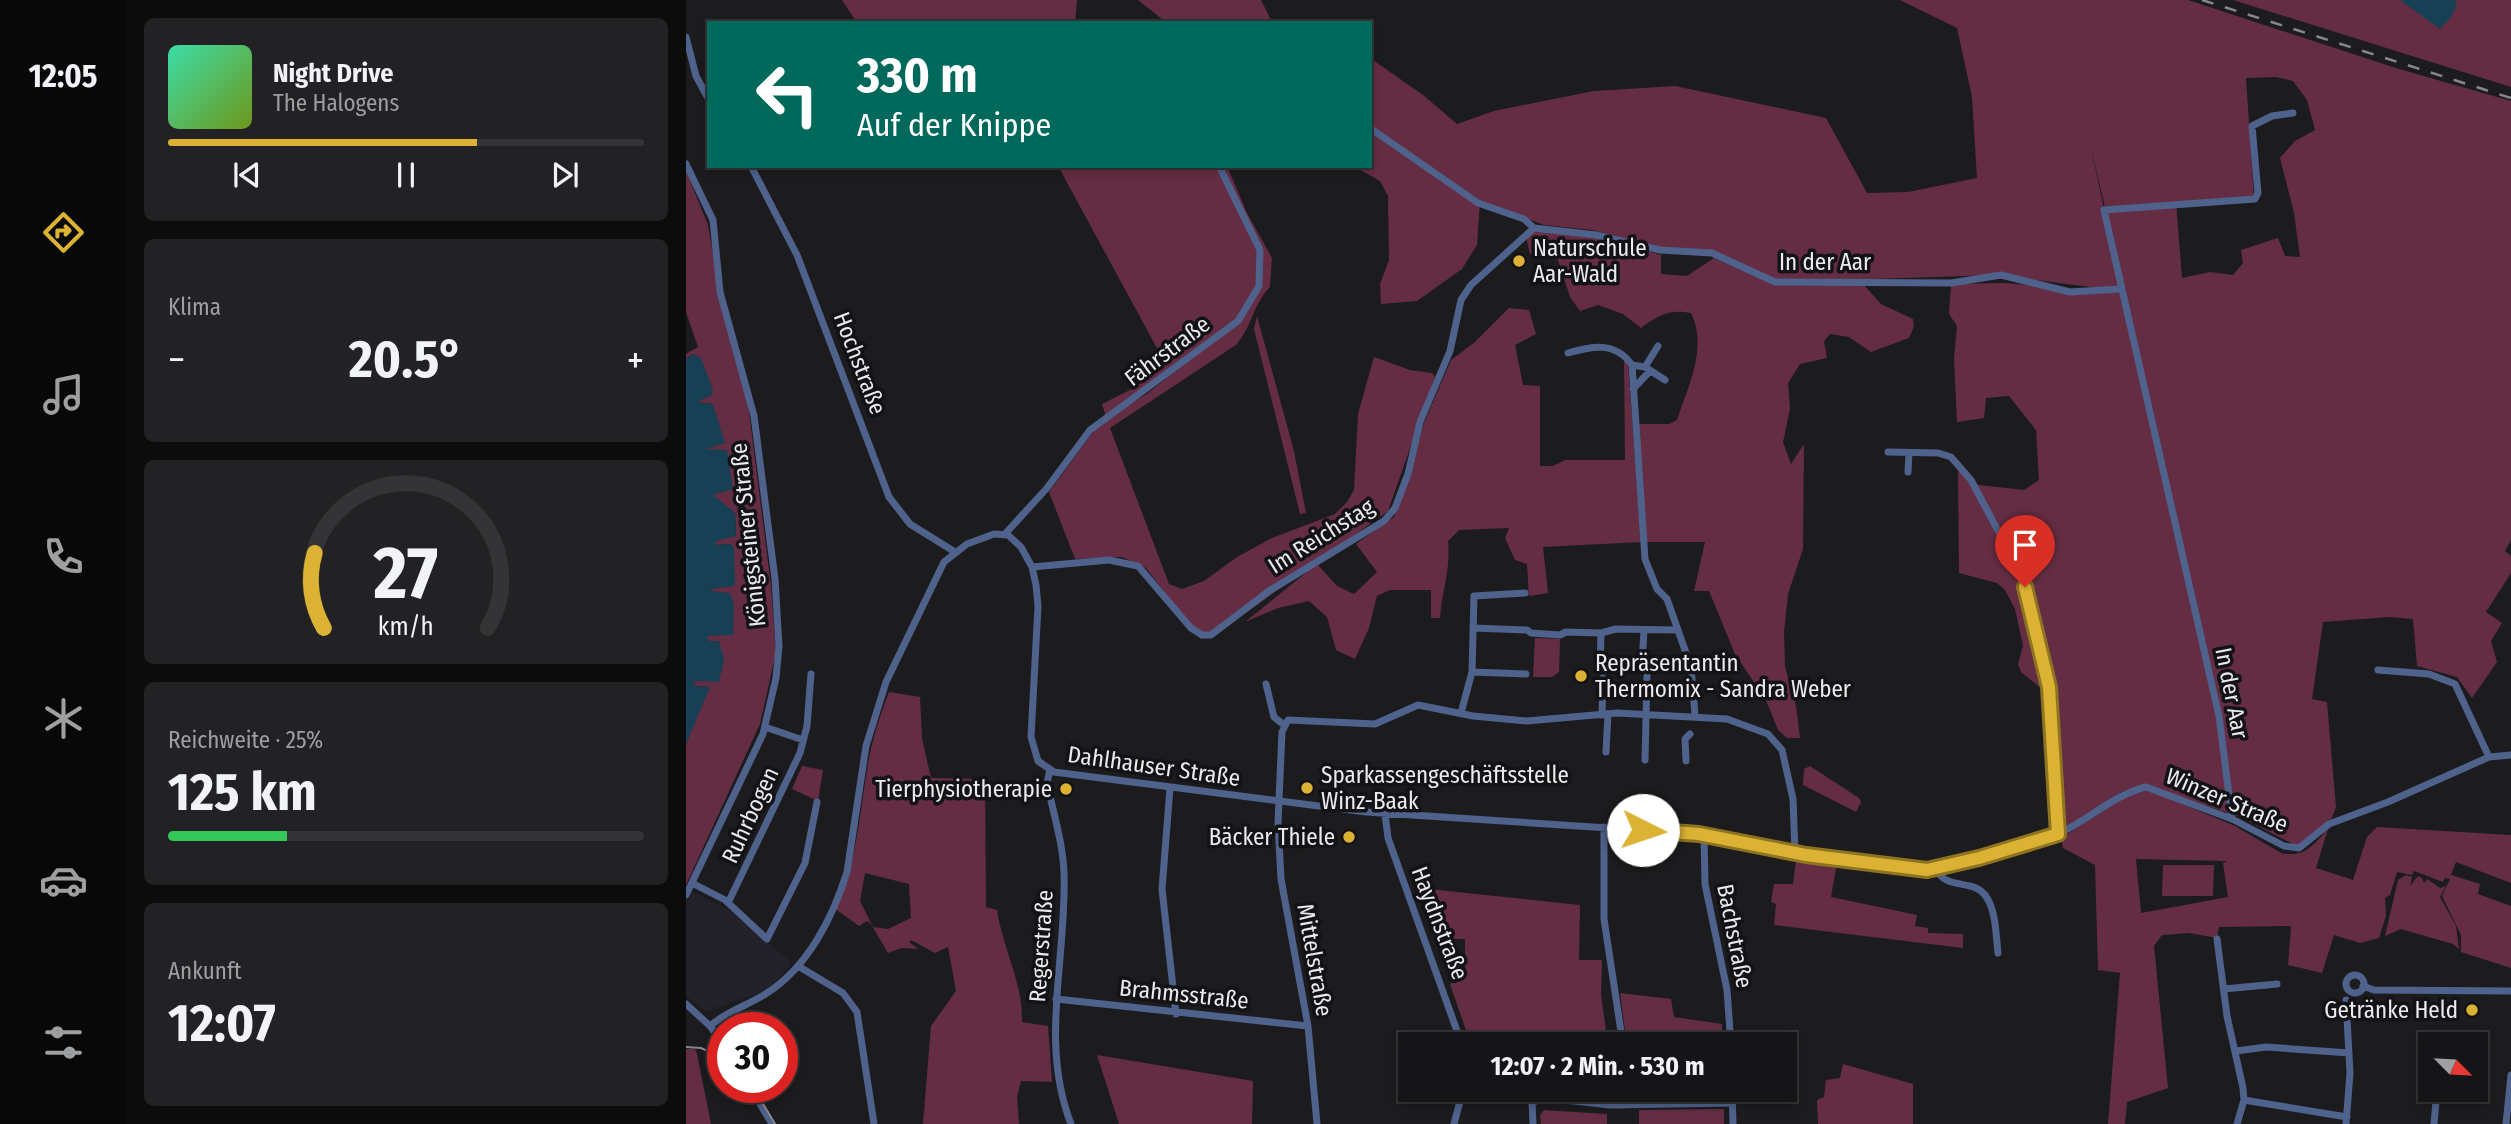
<!DOCTYPE html>
<html lang="de">
<head>
<meta charset="utf-8">
<style>
  body { margin:0; font-family:"Fira Sans Condensed",sans-serif; background:#222224; color:#f1f3f6; height:100vh; display:flex; flex-direction:column; font-size:26px; white-space:nowrap }
  * { box-sizing:border-box; margin:0 }
  p { font-size:23px; color:#9d9fa1 }
  .icon { flex:none; width:38px; height:38px; fill:none; stroke:currentColor; stroke-width:2; stroke-linecap:round; stroke-linejoin:round }
  .map { position:relative; flex:1; overflow:hidden }
  .drawer { display:flex; flex-direction:column; gap:18px; padding:18px; background:#0c0c0d; width:560px }
  .drawer>* { flex:none }
  .hud { position:absolute; left:21px; top:21px; width:665px; height:147px; border-radius:0px; box-shadow:0 4px 10px #0003,0 0 0 2px #343436; background:#00695c; color:#fff; overflow:hidden }
  .needle { width:46px; rotate:114deg }
  .controls { position:absolute; left:1732px; top:1032px; display:grid; gap:14px }
  .controls a { display:grid; place-items:center; width:70px; height:70px; border-radius:0px; background:#151517; box-shadow:0 4px 10px #0003,0 0 0 2px #343436; font-size:35px }
  .speed { position:absolute; left:21px; top:1012px; display:flex; gap:14px; font-size:35px; font-weight:700; text-align:center }
  .speed>* { display:grid; place-content:center; width:91px; height:91px; border-radius:50%; background:#151517; box-shadow:0 4px 10px #0003,0 0 0 2px #343436; line-height:1 }
  .speed .limit { border:10px solid #d22; background:#fff; color:#111 }
  .pin { position:absolute; display:grid; place-items:center; width:60px; height:60px; color:#fff; margin:-72px -30px; border-radius:50% 50% 50% 0; rotate:-45deg; box-shadow:0 0 7px #0007 }
  .pin .icon { rotate:45deg }
  .me { position:absolute; width:77px; margin:-38px; rotate:94deg; stroke-linejoin:round; filter:drop-shadow(0 0 5px #0008) }
  .turn { display:flex; align-items:center; gap:24px; height:147px; padding:0 35px; font-size:32px }
  .turn .icon { width:91px; height:91px; stroke-width:2.5 }
  .turn b { display:block; font-size:49px; line-height:60px }
  .big { font-size:52px; font-weight:700; line-height:1.1 }
  .drawer .card { flex:1; display:flex; flex-direction:column; justify-content:center; gap:10px; min-width:0; padding:0 24px; border-radius:10px; background:#222224 }
  .drawer .dial { align-items:center; gap:0 }
  .dial svg { height:182px; overflow:visible; fill:none; stroke:#343436; stroke-width:7; stroke-linecap:round; text-anchor:middle }
  .dial text { fill:#f1f3f6; stroke:none }
  .song { display:flex; align-items:center; gap:21px }
  .cover { width:84px; height:84px; border-radius:10px; background:linear-gradient(135deg,hsl(160 70% 55%),hsl(80 70% 35%)) }
  .played { height:7px; border-radius:4px; background:linear-gradient(90deg,#dbb233 65%,#343436 65%) }
  .keys { display:flex; justify-content:space-around; direction:ltr }
  .heat { display:flex; justify-content:space-between; align-items:center; font-size:38px; direction:ltr }
  .charge { height:10px; border-radius:5px; background:linear-gradient(90deg,#34c759 25%,#343436 0) }
  .trip { position:absolute; left:712px; top:1032px; width:399px; height:70px; border-radius:0px; background:#151517; box-shadow:0 4px 10px #0003,0 0 0 2px #343436; font-weight:700; line-height:70px; text-align:center }
  main { display:flex; flex:1; min-height:0 }
  .tabs { display:flex; flex-direction:column; width:126px; justify-content:space-around; align-items:center; background:#080809; color:#9d9fa1 }
  .tabs .icon { width:49px; height:49px }
  .tabs .active { color:#dbb233 }
  .tabs b { font-size:32px; color:#f1f3f6 }
  .map>svg:first-child { display:block }
  .built { fill:#23212a }
  .green { fill:#642d43; fill-rule:evenodd }
  .water { fill:#174055 }
  .lines { fill:none; stroke-linecap:round; stroke-linejoin:round }
  .street { stroke:#4f628c; stroke-width:7 }
  .tram { stroke:#878689; stroke-width:2 }
  .rail { stroke:#878689; stroke-width:2.5; stroke-dasharray:12 12; stroke-linecap:butt }
  .route-casing { stroke:#8e7421; stroke-width:18 }
  .route { stroke:#dbb233; stroke-width:12 }
  .poi-dot { fill:#dbb233; stroke:#131316; stroke-width:2.5 }
  .labels { text-anchor:middle; stroke-width:7; stroke-linejoin:round; paint-order:stroke }
  .poi-label { font-size:23px; fill:#ebeaec; stroke:#131316; text-anchor:start }
  .street-label { font-size:23px; fill:#ebeaec; stroke:#131316 }
</style>
</head>
<body>
<main>
<nav class="tabs">
<b>12:05</b>
<svg class="icon active" aria-label="directions" viewBox="0 0 24 24"><path d="M12 3l9 9-9 9-9-9zM9 14v-3h6M13 9l2 2-2 2"/></svg>
<svg class="icon" aria-label="music" viewBox="0 0 24 24"><path d="M9 18V5l10-2v13"/><circle cx="6" cy="18" r="3"/><circle cx="16" cy="16" r="3"/></svg>
<svg class="icon" aria-label="phone" viewBox="0 0 24 24"><path d="M5 4h4l2 5-3 2q2 4 5 5l2-3 5 2v4C11 20 4 13 5 4z"/></svg>
<svg class="icon" aria-label="climate" viewBox="0 0 24 24"><path d="M12 3v18M4 7l16 10M4 17L20 7"/></svg>
<svg class="icon" aria-label="car" viewBox="0 0 24 24"><path d="M5 17H2v-5l4-1 3-4h7l3 4 3 1v5h-3M9 17h6M6 11h13"/><circle cx="7" cy="17" r="2"/><circle cx="17" cy="17" r="2"/></svg>
<svg class="icon" aria-label="filters" viewBox="0 0 24 24"><path d="M4 7h16M4 17h16"/><circle cx="9" cy="7" r="2"/><circle cx="15" cy="17" r="2"/></svg>
</nav>
<section class="drawer">
<div class="card">
<div class="song"><i class="cover"></i><div><b>Night Drive</b><p>The Halogens</p></div></div>
<div class="played"></div>
<div class="keys"><svg class="icon" aria-label="previous" viewBox="0 0 24 24"><path d="M18 5L8 12l10 7zM5 5v14"/></svg><svg class="icon" aria-label="pause" viewBox="0 0 24 24"><path d="M8 5v14M16 5v14"/></svg><svg class="icon" aria-label="next" viewBox="0 0 24 24"><path d="M6 5l10 7-10 7zM19 5v14"/></svg></div>
</div>
<div class="card"><p>Klima</p>
<div class="heat"><a>−</a><b class="big">20.5°</b><a>+</a></div>
</div>
<div class="card dial"><svg viewBox="0 0 100 80">
<path d="M14 69A42 42 0 1 1 86 69"/>
<path d="M14 69A42 42 0 0 1 10 36" stroke="#dbb233"/>
<text x="50" y="56" font-size="32" font-weight="700">27</text>
<text x="50" y="72" font-size="11">km/h</text>
</svg></div>
<div class="card"><p>Reichweite · 25%</p><b class="big">125 km</b><div class="charge"></div></div>
<div class="card"><p>Ankunft</p><b class="big">12:07</b></div>
</section>
<div class="map">
<svg width="1825" height="1124" viewBox="0 0 1825 1124">
  <rect width="100%" height="100%" fill="#1c1c1f"/>
  <path class="built" d="M6 891 44 911 106 963 88 983 68 995 20 1011 0 996V902Z"/>
  <path class="green" d="M156 0H391L389 23H171Z
    M452 0H575L586 22 481 23Z
    M1214 0H1502L1713 69 1825 101V540L1819 551 1825 556V573L1800 612 1816 623 1805 641 1811 662 1786 698 1771 677 1731 666 1727 619 1703 617 1637 622 1626 699 1641 702 1650 807 1646 818 1611 846 1554 817 1460 785 1437 791 1375 830 1361 693 1335 672 1332 664 1337 646 1329 609 1319 590 1311 583 1273 573 1272 469 1284 484 1338 490 1353 480 1350 430 1323 396 1300 398 1298 418 1271 422 1268 358 1271 326 1263 314 1265 284 1319 283 1433 293 1438 290 1405 147 1435 291 1311 275 1089 282 1032 252 979 249 906 230 858 225 794 201 791 245 776 269 731 301 695 304 694 284 703 260 702 196 694 181 667 166H684V58L737 95 771 124 808 111 908 91 989 86 1140 118 1181 193 1222 192 1291 178 1286 97 1271 28ZM1590 77 1607 81 1621 100 1629 130 1609 141 1594 158 1608 213 1614 257 1599 256 1592 238 1555 250 1557 263 1547 275 1524 272 1496 278 1490 202 1568 197 1560 78Z
    M1547 0H1825V87Z
    M372 166H530L572 250V285L551 321 420 417 416 404 448 388 478 361Z
    M536 166H541L561 213 586 258 584 287C567 304 566 327 550 345L424 428 483 584 496 589 518 581 551 557 586 538 649 514 661 502 668 490 672 414 688 357 724 370 746 373 749 377 702 511 543 625 515 639 460 568 436 557 389 559 363 492 413 424 462 393 553 321 574 287 575 249Z
    M0 171 22 225 31 278 62 404 85 586 90 652 74 724 0 885V744L23 687 9 686 7 681 23 641 20 636 25 592 45 544 30 545V541L50 535 49 513 26 495 19 449 22 446 27 404 10 402 7 354 0 359V354L12 347 0 312Z
    M849 231 911 236 975 255V274L1001 276 1028 258 1088 285 1177 284 1195 304 1227 319 1228 326 1223 338 1185 352 1163 337 1144 334 1138 341 1141 358 1114 364 1102 383 1104 409 1097 442 1105 464 1118 444 1117 549 1102 594 1098 632 1099 667 1110 706 1114 738H1101L1092 730 1080 700 1049 654 1023 591H1008L1019 542H960L952 424H983L991 420C1002 386 1022 348 1005 313 983 309 973 315 955 328L937 314 912 305 894 311 884 297 872 260 844 254 840 237Z
    M823 308 843 310 850 334 829 345 837 385 854 386V466H867L879 460H939L938 358 942 364 955 542 857 547 862 593 843 596 841 564 829 560 819 538 823 528 773 530 762 541C765 569 756 590 754 618H745V590H704L691 596 683 628 669 659 650 650 641 617 623 601 592 608 559 622 631 564 651 586 668 594 691 572 670 544 708 517 738 423 765 360 789 342Z
    M571 316 608 451 620 513 614 514 568 329Z
    M849 638 874 639 873 672 866 677H847Z
    M203 692 234 697 236 738 245 778 299 779 300 907 311 910C317 949 337 983 336 1022L362 1026 366 1082 335 1081 331 1097 333 1124H237L245 1026 270 991 262 947 249 953 225 940 223 942 232 949 215 948 202 953 185 924 181 921 173 926 148 908C171 865 173 817 181 770 185 743 193 718 203 692ZM179 873 223 884 225 918 202 929 187 927 174 901Z
    M116 766 137 770 132 801 106 789Z
    M1124 766 1173 798 1175 802 1170 812 1117 785 1118 769Z
    M1463 790 1549 826 1595 853C1619 858 1627 845 1642 829L1630 868 1667 880 1681 837 1691 827 1825 835V883L1770 862 1765 875 1794 884 1792 894 1825 906V968L1775 952V935L1756 896 1764 879 1759 878 1757 882 1728 871 1726 875 1711 872 1704 895 1699 898 1700 916 1693 938 1674 943 1648 935 1636 973 1602 965 1605 926 1533 927 1531 938 1503 933 1476 935 1468 946 1482 1088 1441 1102 1439 1124H1422L1434 973 1412 970 1409 865 1377 848 1375 838 1440 796ZM1450 859 1541 861 1537 863 1542 897 1455 913Z
    M1110 860 1150 868 1145 897 1231 915 1229 926 1242 928V933L1277 934V948L1088 925 1090 904 1085 902 1088 884H1107Z
    M1477 865H1528L1527 896H1476Z
    M1720 875 1726 877 1724 886 1732 876 1736 878 1738 883 1741 879 1754 888 1760 886 1754 897 1770 926 1773 949 1767 944 1715 929 1699 936 1712 880Z
    M733 888 894 905 893 960H916L915 995 922 1045H785L764 984 779 976V939H749Z
    M934 993 985 999 988 1017 1036 1024V1045H941Z
    M0 1049H9L11 1054 25 1124H0Z
    M411 1055 567 1081 566 1124H433Z
    M1157 1064 1227 1084V1124H1132L1131 1100 1138 1097 1140 1080 1154 1078Z
    M851 1090H933L930 1102Z
    M943 1090H1038L1036 1098 953 1100 946 1097Z
    M1038 1109V1124H953V1110Z
    M858 1110 921 1114V1124H855L854 1115Z"/>
  <path class="water" d="M1714 0H1769L1771 4 1765 17 1754 29Z
    M7 354 15 358 27 390 25 396 11 402 27 404 39 443 20 449 41 450 47 489 27 495 49 513 50 536 30 541V545L45 544 48 548 49 586 26 589 25 591 44 593 48 604 47 635 21 636 23 641H33L38 660 33 682 7 681 9 686 24 687 0 744V359Z"/>
  <g class="lines">
    <path class="street" d="M0 37 10 76 23 100
      M684 128 792 203 838 219 848 228
      M0 164 27 220 34 292 68 416 89 579 93 646 90 678 77 734 0 895
      M65 166 111 255 203 497 224 524 269 552
      M848 228 910 235 974 250 1026 253 1089 282 1265 283 1315 275 1384 292 1435 289
      M882 353C906 346 929 341 946 365L959 559 971 589 981 599 1005 667 1009 715
      M946 365 959 367 979 380
      M959 367 972 346
      M947 389 964 371
      M1202 452 1252 453 1265 457 1285 480 1334 572 1353 635 1363 687 1372 834
      M1222 472 1223 453
      M319 534 361 488 404 430 552 321 573 286 574 250 533 166
      M346 567 423 560 452 566 505 628 516 635H525L583 591 698 521 709 508 722 474 734 422 764 351 775 300 785 285 848 228
      M787 628 841 630 845 633 874 635 880 632 915 633 930 629 990 630
      M956 666 958 630
      M914 668 915 633
      M1692 670 1743 674 1769 684 1803 757
      M786 672 840 674
      M580 684 588 717 598 725
      M775 713 786 672 788 596 839 593
      M916 715 917 678
      M79 727 117 740
      M920 752 922 714
      M959 760 961 676
      M1000 761 999 739 1004 734
      M364 770 361 783C367 812 377 843 378 873 381 958 353 1042 385 1124
      M484 788 476 889 490 1014
      M699 814 702 838 776 1045
      M1546 819 1533 716 1418 210 1569 199 1572 193 1566 126 1586 116 1607 113
      M918 827V919L937 1045
      M1018 835 1019 884 1041 990 1045 1045
      M1250 869C1261 892 1289 877 1301 898 1310 912 1310 936 1312 953
      M6 883 39 900 81 939 119 863 131 802
      M42 903 114 753 121 726 125 674
      M1531 939 1541 1016 1557 1088 1558 1100 1551 1124
      M112 966 157 993 171 1012 188 1124
      M1660 984a9 9 0 1 1 18 0a9 9 0 1 1-18 0Z
      M1677 986 1688 990 1825 991
      M1538 989 1591 984
      M370 999 622 1026
      M0 1004 24 1026 37 1044
      M24 1026C41 1011 63 1005 81 993 122 967 147 917 161 872L180 746 200 682 258 562 281 544 308 534 322 535 335 547 346 567 350 585 352 606 345 737 352 761 368 772 680 812 1013 834 1120 855 1241 870 1372 834C1403 820 1427 795 1460 787L1546 819 1598 846 1613 848 1643 824 1702 802 1803 757 1825 755
      M1550 1051 1580 1047 1663 1053
      M64 1087 86 1124
      M818 1090 846 1102 861 1098 924 1105 1046 1103
      M1046 1090 1047 1124
      M1558 1100 1661 1117
      M846 1102 847 1124
      M938 1105 939 1090
      M631 1124 622 1026 595 879 592 823 596 732 602 720 689 724 732 705 787 716 841 721 931 713 1041 719 1082 734 1096 750 1107 799 1109 853
      M768 1124 777 1090
      M1660 1124 1664 1073 1660 1000
      M1748 1124 1751 1090
      M1820 1124 1825 1075"/>
    <path class="tram" d="M0 1047 15 1048 37 1058
      M67 1087 89 1124"/>
    <path class="rail" d="M1516 0 1825 98"/>
  </g>
  <g class="lines">
    <defs>
      <path id="route" d="M957 830 1013 834 1120 855 1241 870 1293 858 1372 834 1363 687 1339 587"/>
    </defs>
    <use href="#route" class="route-casing"/>
    <use href="#route" class="route"/>
  </g>
  <g class="poi-dot">
    <circle cx="833" cy="261" r="7"/>
    <circle cx="895" cy="676" r="7"/>
    <circle cx="621" cy="788" r="7"/>
    <circle cx="380" cy="789" r="7"/>
    <circle cx="663" cy="837" r="7"/>
    <circle cx="1786" cy="1010" r="7"/>
  </g>
  <g class="labels">
    <g class="poi-label">
      <text x="847" y="256">Naturschule<tspan x="847" dy="26">Aar-Wald</tspan></text>
      <text x="909" y="671">Repräsentantin<tspan x="909" dy="26">Thermomix - Sandra Weber</tspan></text>
      <text x="635" y="783">Sparkassengeschäftsstelle<tspan x="635" dy="26">Winz-Baak</tspan></text>
      <text x="366" y="797" text-anchor="end">Tierphysiotherapie</text>
      <text x="649" y="845" text-anchor="end">Bäcker Thiele</text>
      <text x="1772" y="1018" text-anchor="end">Getränke Held</text>
    </g>
    <g class="street-label">
      <text x="1139" y="270">In der Aar</text>
      <text transform="translate(481 351) rotate(-37)" y="8">Fährstraße</text>
      <text transform="translate(174 363) rotate(69)" y="8">Hochstraße</text>
      <text transform="translate(62 535) rotate(-96)" y="8">Königsteiner Straße</text>
      <text transform="translate(635 536) rotate(-32)" y="8">Im Reichstag</text>
      <text transform="translate(1546 693) rotate(79)" y="8">In der Aar</text>
      <text transform="translate(468 766) rotate(8)" y="8">Dahlhauser Straße</text>
      <text transform="translate(1541 800) rotate(23)" y="8">Winzer Straße</text>
      <text transform="translate(64 815) rotate(-65)" y="8">Ruhrbogen</text>
      <text transform="translate(754 923) rotate(69)" y="8">Haydnstraße</text>
      <text transform="translate(1049 936) rotate(79)" y="8">Bachstraße</text>
      <text transform="translate(355 946) rotate(-86)" y="8">Regerstraße</text>
      <text transform="translate(629 960) rotate(80)" y="8">Mittelstraße</text>
      <text transform="translate(498 994) rotate(6)" y="8">Brahmsstraße</text>
    </g>
  </g>
</svg>
<div class="controls">
<a><svg class="needle" viewBox="-14 -14 28 28"><path d="M0-13l5 13h-10z" fill="#e53935"/><path d="M0 13l5-13h-10z" fill="#9d9fa1"/></svg></a>
</div>
<div class="speed"><div class="limit">30</div></div>
<div class="pin" style="left:1339px;top:587px;background:#d93025"><svg class="icon" aria-label="arrive" viewBox="0 0 24 24"><path d="M6 21V4h12l-3 4 3 4H6"/></svg></div>
<svg class="me" style="left:957px;top:830px" viewBox="-20 -20 40 40"><circle r="19" fill="#fff"/><path d="M0-13L10 11 0 6-10 11z" fill="#dbb233"/></svg>
<div class="trip">12:07 · 2 Min. · 530 m</div>
<div class="hud">
<div class="turn"><svg class="icon" aria-label="left" viewBox="0 0 24 24"><path d="M17 20v-9H6M10 6l-5 5 5 5"/></svg><div><b>330 m</b>Auf der Knippe</div></div>
</div>
</div>
</main>
</body>
</html>
